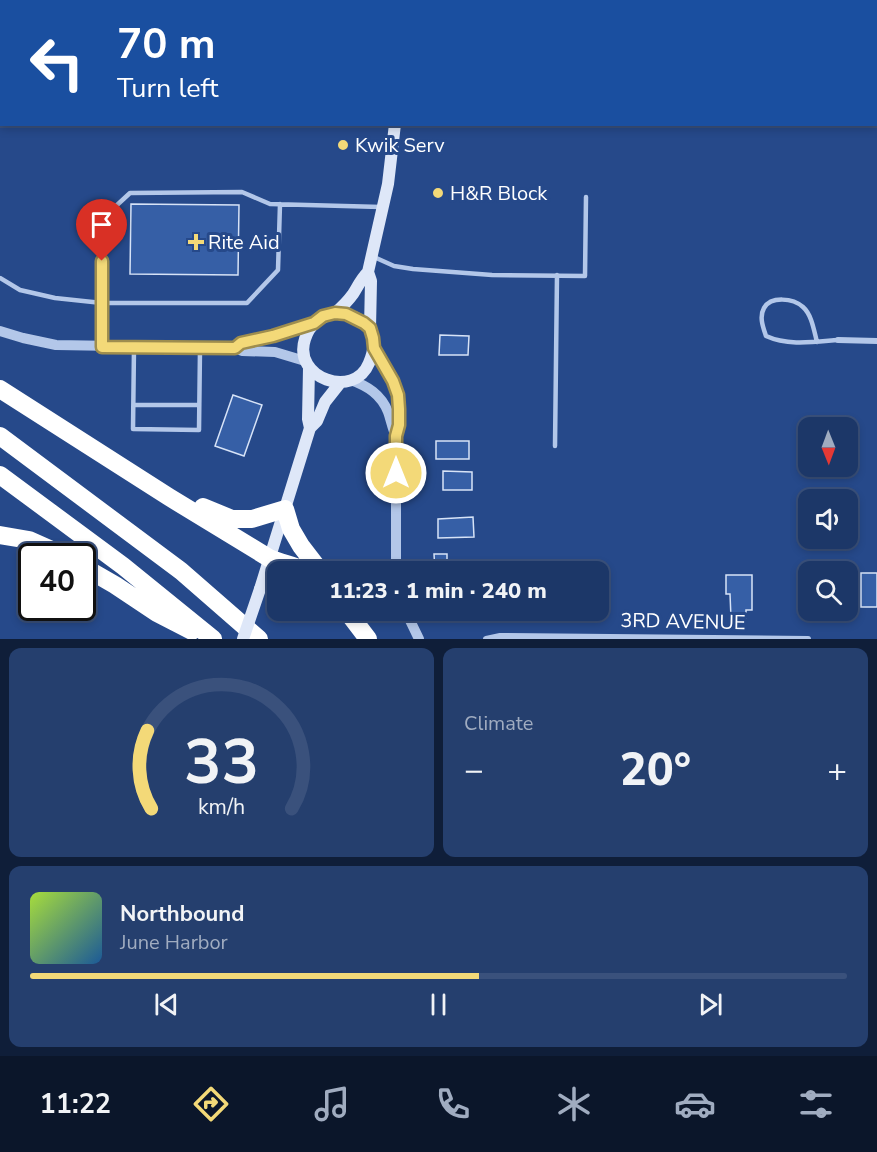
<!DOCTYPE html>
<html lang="en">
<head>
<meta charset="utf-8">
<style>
  body { margin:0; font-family:"Nunito Sans",sans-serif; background:#253f6e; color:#f1f3f6; height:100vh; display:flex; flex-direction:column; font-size:22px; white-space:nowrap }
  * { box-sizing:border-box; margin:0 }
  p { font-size:20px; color:#a0acc0 }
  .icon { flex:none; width:33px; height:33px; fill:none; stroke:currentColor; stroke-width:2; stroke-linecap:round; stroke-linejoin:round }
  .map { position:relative; height:639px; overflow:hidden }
  .panel { display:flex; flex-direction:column; gap:9px; padding:9px; background:#0f1e39; flex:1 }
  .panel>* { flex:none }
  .guide { position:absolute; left:0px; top:0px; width:878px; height:126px; box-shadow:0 3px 9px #0003,0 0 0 2px #3a517c; background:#1a4fa0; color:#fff; overflow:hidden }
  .needle { width:39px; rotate:179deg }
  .controls { position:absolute; left:798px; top:417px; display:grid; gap:12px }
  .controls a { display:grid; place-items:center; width:60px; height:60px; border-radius:12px; background:#1c3768; box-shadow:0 3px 9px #0003,0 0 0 2px #3a517c; font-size:30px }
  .speed { position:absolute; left:18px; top:543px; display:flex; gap:12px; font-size:30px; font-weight:700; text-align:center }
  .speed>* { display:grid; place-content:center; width:78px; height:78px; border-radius:50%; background:#1c3768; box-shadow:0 3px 9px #0003,0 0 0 2px #3a517c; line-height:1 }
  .speed .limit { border:3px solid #111; border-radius:9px; background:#fff; color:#111 }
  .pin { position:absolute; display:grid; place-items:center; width:51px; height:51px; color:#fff; margin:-62px -26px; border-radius:50% 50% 50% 0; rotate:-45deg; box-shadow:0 0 6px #0007 }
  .pin .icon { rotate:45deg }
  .me { position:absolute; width:66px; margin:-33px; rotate:0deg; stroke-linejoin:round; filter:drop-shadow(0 0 4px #0008) }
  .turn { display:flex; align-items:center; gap:21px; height:126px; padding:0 18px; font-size:27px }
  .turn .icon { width:78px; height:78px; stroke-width:2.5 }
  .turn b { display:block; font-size:42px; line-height:51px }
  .big { font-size:45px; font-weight:800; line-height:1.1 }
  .panel .tile { flex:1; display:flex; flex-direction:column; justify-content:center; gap:9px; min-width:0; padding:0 21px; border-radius:12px; background:#253f6e }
  .panel .dial { align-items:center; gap:0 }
  .dial svg { height:156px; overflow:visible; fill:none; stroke:#3a517c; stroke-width:7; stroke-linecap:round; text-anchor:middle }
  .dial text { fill:#f1f3f6; stroke:none }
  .song { display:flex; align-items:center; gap:18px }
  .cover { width:72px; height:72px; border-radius:9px; background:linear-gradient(135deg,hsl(80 70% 55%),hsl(210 70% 35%)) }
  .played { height:6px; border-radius:3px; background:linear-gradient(90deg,#f3d978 55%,#3a517c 55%) }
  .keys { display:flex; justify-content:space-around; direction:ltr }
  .heat { display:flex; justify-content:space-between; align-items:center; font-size:33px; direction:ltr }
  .panel .tiles { flex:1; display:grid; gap:9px; grid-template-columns:1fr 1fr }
  .tile:last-child { grid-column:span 2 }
  .trip { position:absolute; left:267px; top:561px; width:342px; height:60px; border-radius:12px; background:#1c3768; box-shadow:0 3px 9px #0003,0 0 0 2px #3a517c; font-weight:800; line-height:60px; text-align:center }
  .dock { display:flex; height:96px; justify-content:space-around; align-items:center; background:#0b162a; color:#a0acc0 }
  .dock .icon { width:42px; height:42px }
  .dock .active { color:#f3d978 }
  .dock b { font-size:27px; color:#f1f3f6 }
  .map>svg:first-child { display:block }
  .building { fill:#365fa6; stroke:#d7e3f7; stroke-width:1.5 }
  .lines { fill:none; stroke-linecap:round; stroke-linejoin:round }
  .service { stroke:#b3c7e9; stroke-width:4.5 }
  .minor { stroke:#b3c7e9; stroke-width:6 }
  .tertiary { stroke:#b3c7e9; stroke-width:10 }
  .secondary { stroke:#dee7f8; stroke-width:12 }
  .motorway { stroke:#fff; stroke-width:18 }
  .secondary-bridge { stroke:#dee7f8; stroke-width:12 }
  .route-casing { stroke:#9e8d4e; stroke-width:15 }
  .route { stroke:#f3d978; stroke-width:10 }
  .poi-dot { fill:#f3d978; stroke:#26498a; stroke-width:2 }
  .labels { text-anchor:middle; stroke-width:6; stroke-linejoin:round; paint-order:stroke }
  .poi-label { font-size:20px; fill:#fff; stroke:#26498a; text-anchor:start }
  .street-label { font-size:20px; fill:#fff; stroke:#26498a }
</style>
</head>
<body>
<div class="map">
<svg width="877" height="639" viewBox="0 0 877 639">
  <rect width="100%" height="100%" fill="#26498a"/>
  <path class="building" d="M131 204 239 205 238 275 130 274Z
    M440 335 469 336 468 355H439Z
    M233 395 262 405 244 456 215 446Z
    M436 441H469V459H436Z
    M443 471 472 472V490H443Z
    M473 517 474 537 438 538V519Z
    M434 554H447V562L466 561 467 572H435Z
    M482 563 502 564V572H482Z
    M861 573H877V607H861Z
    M726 575H752V610H746V618H731L730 594H726Z"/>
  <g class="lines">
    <path class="service" d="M374 257 394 266 413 269 492 275 585 276 586 197
      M0 278 20 290 55 298 102 303H247L278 270 280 204
      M817 342C814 331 812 315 803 307 793 298 771 296 764 308 759 317 763 327 766 336 788 346 813 342 838 340
      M102 346 103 218 130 193 242 192 270 204 381 207
      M134 347 133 429 199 430 200 349
      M134 405H199
      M555 446 557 275"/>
    <path class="minor" d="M838 340 877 341
      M486 639 500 636 808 639"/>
    <path class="tertiary" d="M0 331 23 338 56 345 235 348 242 351 275 352 305 361
      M235 348 241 343 276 335 314 323
      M374 348C389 377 408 402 396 436V572
      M351 380C367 386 381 394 388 412 391 420 392 428 396 436
      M405 610 419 639"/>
    <path class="secondary" d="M399 2V0
      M368 272 371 281 370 328
      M335 313C365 315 382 333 369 363 354 400 292 378 305 339 310 323 321 317 335 313Z
      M335 313C342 307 348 301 353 294 358 286 361 279 368 272L388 184 395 124
      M309 368 308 419 310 428
      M260 589 310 428 317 421 325 402 340 383"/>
    <path class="motorway" d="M0 389 169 497 269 558C282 564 295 565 307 572
      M0 436 181 571 259 639
      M0 475 123 566 213 639
      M203 507 232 519H252L285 509 291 529 301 546 321 572
      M0 535 29 540 65 556
      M82 566 115 585 157 613 192 631
      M346 610 368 639"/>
    <path class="secondary-bridge" d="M243 639 260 589"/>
  </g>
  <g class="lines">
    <defs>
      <path id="route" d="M102 261V347L235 348 241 343 273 336 295 329 314 323 323 316 335 313 346 314 364 323 370 328 373 338 374 348 393 381 398 395 399 409V425L396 436V473"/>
    </defs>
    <use href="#route" class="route-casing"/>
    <use href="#route" class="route"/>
  </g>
  <g class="poi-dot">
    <circle cx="343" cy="145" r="6"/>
    <circle cx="438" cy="193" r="6"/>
    <path d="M193 233h6v6h6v6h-6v6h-6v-6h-6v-6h6z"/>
  </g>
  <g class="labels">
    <g class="poi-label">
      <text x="355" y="152">Kwik Serv</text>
      <text x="450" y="200">H&amp;R Block</text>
      <text x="208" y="249">Rite Aid</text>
    </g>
    <g class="street-label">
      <text transform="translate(683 621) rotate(1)" y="7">3RD AVENUE</text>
    </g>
  </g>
</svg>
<div class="controls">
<a><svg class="needle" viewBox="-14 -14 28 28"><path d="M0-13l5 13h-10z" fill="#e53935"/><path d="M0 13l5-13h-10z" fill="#a0acc0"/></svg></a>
<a><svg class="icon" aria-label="sound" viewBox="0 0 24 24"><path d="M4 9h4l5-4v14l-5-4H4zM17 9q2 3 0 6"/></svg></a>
<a><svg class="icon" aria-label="search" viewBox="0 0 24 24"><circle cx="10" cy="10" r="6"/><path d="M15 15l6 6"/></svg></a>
</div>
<div class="speed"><div class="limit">40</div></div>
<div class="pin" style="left:102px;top:261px;background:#d93025"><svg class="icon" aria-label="arrive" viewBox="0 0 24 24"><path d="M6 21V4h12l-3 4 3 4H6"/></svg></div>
<svg class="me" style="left:396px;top:473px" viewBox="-20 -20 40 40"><circle r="17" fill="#f3d978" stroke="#fff" stroke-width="3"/><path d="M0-11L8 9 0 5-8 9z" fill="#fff"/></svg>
<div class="trip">11:23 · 1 min · 240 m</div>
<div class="guide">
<div class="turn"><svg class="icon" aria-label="left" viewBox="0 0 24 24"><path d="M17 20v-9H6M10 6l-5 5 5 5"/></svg><div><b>70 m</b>Turn left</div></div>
</div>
</div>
<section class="panel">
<div class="tiles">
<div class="tile dial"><svg viewBox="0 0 100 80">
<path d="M14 69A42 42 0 1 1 86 69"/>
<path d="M14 69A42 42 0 0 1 12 29" stroke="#f3d978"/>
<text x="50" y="56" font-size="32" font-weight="700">33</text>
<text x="50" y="72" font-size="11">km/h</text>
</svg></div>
<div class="tile"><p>Climate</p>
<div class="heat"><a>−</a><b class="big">20°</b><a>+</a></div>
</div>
<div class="tile">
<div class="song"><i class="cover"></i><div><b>Northbound</b><p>June Harbor</p></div></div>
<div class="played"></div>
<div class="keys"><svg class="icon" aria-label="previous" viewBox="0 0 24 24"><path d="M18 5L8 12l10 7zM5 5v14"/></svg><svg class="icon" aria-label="pause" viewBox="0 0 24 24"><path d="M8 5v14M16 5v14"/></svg><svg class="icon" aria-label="next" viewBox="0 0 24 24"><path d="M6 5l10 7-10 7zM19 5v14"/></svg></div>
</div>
</div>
</section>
<nav class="dock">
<b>11:22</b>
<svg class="icon active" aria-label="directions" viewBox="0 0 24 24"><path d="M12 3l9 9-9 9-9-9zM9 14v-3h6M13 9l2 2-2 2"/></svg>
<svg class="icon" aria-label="music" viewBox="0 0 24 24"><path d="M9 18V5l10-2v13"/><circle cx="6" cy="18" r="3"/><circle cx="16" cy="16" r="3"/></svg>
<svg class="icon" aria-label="phone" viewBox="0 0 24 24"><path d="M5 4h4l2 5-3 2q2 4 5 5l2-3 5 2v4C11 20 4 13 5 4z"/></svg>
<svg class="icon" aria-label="climate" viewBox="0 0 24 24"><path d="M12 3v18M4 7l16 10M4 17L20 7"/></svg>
<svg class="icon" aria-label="car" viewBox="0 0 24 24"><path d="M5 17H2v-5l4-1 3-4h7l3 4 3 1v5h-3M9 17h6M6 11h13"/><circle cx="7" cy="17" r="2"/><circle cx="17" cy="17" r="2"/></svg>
<svg class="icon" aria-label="filters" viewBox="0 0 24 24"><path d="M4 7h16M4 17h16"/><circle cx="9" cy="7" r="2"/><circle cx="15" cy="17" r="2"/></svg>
</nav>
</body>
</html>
